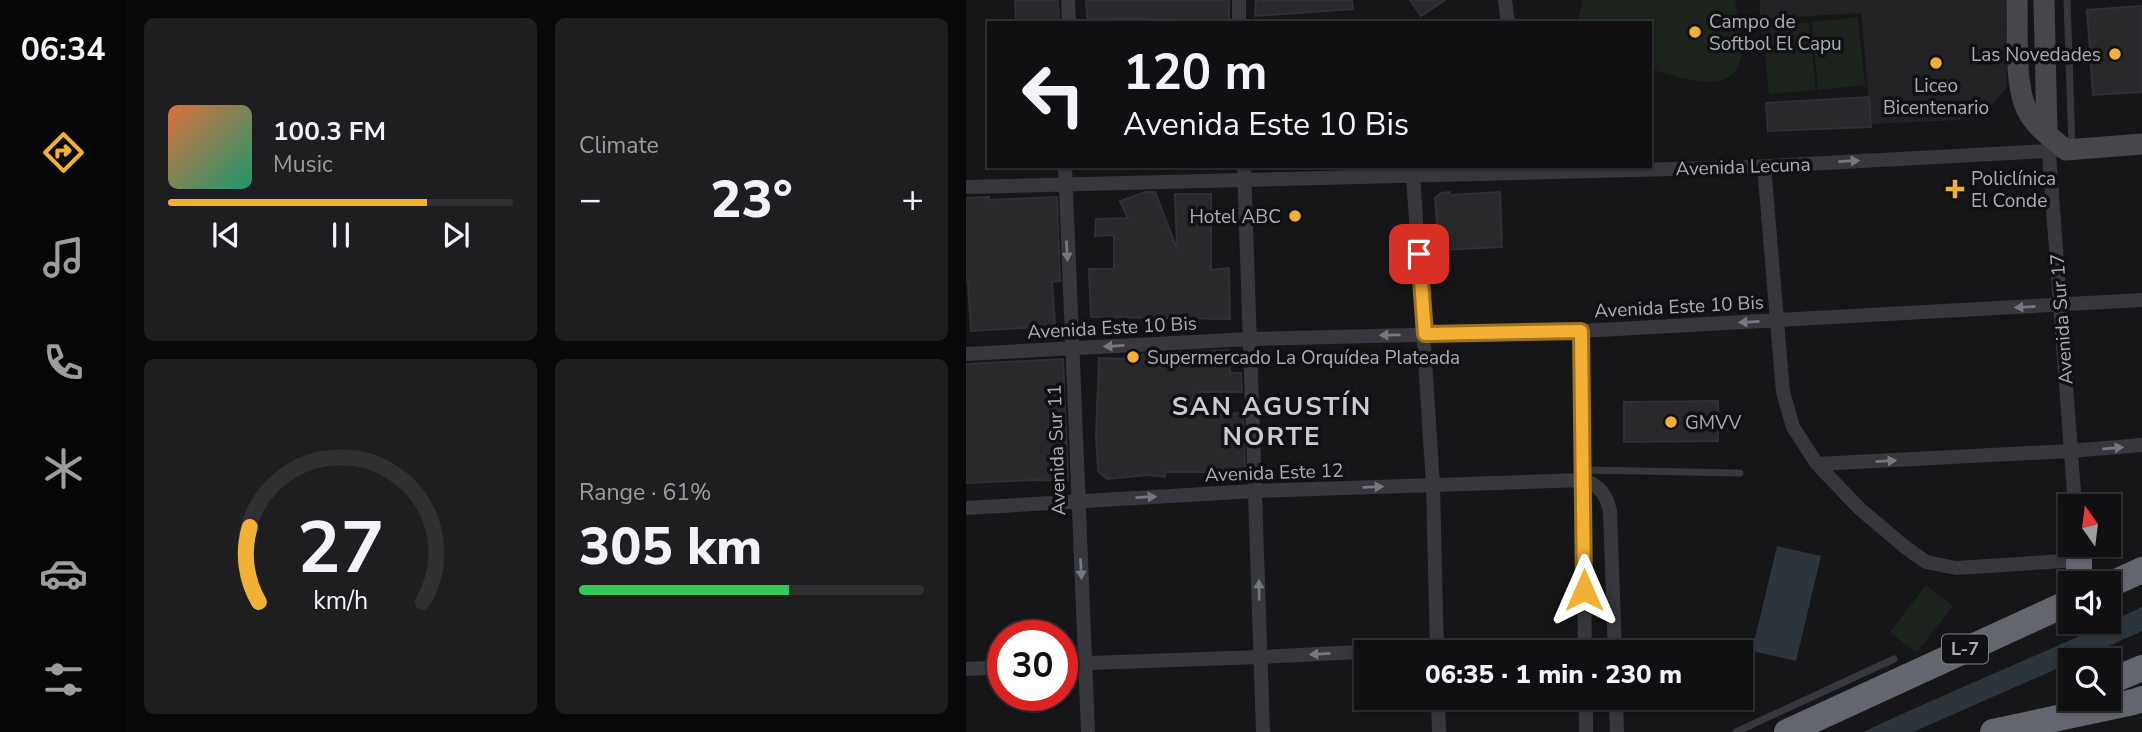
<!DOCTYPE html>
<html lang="en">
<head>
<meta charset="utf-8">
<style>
  body { margin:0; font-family:"Nunito Sans",sans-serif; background:#1e1e20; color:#f1f3f6; height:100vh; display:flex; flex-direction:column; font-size:26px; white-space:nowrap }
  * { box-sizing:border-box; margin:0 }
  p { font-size:23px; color:#9c9d9f }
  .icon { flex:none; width:38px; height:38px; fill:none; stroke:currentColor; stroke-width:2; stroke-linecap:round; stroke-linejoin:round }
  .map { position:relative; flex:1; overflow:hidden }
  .sheet { display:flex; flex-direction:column; gap:18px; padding:18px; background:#09090a; width:840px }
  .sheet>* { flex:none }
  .guide { position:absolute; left:21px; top:21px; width:665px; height:147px; border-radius:0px; box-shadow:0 2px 5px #0004,0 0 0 2px #303032; background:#101012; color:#f1f3f6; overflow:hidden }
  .needle { width:46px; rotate:346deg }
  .controls { position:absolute; left:1092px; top:494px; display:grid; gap:14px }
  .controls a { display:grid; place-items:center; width:63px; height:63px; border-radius:0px; background:#101012; box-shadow:0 2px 5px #0004,0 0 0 2px #303032; font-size:35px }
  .speed { position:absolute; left:21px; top:620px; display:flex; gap:14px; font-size:35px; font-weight:700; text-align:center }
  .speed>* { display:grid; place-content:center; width:91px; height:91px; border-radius:50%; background:#101012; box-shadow:0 2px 5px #0004,0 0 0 2px #303032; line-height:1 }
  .speed .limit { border:10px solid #d22; background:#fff; color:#111 }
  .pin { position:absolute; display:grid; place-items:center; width:60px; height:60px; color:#fff; margin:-30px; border-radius:14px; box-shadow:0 4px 10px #0006 }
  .me { position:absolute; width:77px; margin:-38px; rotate:0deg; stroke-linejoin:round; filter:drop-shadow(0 0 5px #0008) }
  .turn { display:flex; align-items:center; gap:24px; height:147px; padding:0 21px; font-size:32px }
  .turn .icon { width:91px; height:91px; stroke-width:2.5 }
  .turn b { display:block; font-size:49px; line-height:60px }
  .big { font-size:52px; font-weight:800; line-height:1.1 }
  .sheet .widget { flex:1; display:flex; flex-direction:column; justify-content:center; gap:10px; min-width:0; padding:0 24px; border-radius:10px; background:#1e1e20 }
  .sheet .dial { align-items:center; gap:0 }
  .dial svg { height:182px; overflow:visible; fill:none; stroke:#303032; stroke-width:7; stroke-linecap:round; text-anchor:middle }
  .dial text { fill:#f1f3f6; stroke:none }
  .song { display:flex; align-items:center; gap:21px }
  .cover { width:84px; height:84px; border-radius:10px; background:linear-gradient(135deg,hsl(20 70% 55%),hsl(160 70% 35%)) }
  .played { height:7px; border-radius:4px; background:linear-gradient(90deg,#f2b134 75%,#303032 75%) }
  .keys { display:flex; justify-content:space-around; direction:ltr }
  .heat { display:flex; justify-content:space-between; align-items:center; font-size:38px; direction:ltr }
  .charge { height:10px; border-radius:5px; background:linear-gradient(90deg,#34c759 61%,#303032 0) }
  .sheet .tiles { flex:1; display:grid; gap:18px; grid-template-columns:repeat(2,1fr) }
  .trip { position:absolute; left:388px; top:640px; width:399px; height:70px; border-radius:0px; background:#101012; box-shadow:0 2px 5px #0004,0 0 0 2px #303032; font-weight:800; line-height:70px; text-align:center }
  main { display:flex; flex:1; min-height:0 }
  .menu { display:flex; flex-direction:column; width:126px; justify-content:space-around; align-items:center; background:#060607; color:#9c9d9f }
  .menu .icon { width:49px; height:49px }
  .menu .active { color:#f2b134 }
  .menu b { font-size:32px; color:#f1f3f6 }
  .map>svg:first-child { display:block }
  .built { fill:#222225 }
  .green { fill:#1c231d }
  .water { fill:#2c353c }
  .building { fill:#29292c; stroke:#303034; stroke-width:2 }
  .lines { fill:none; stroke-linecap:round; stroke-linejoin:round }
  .lane { stroke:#37383d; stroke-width:7 }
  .street { stroke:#37383d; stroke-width:14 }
  .secondary { stroke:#45474d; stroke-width:21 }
  .highway { stroke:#63666e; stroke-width:26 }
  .oneway { fill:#757881 }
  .route-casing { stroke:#9d7322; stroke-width:18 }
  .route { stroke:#f2b134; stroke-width:12 }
  .poi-dot { fill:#f2b134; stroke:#111113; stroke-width:2.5 }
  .labels { text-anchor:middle; stroke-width:7; stroke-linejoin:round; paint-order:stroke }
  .shield { fill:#111113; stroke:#7b7e86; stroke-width:2 }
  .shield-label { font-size:18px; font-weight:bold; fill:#a8adb8 }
  .poi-label { font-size:19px; fill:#a8adb8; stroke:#111113; text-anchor:start }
  .street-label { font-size:19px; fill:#a8adb8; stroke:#111113 }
  .district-label { font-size:26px; font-weight:bold; letter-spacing:2px; fill:#c9ccd4; stroke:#111113 }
</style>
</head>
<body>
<main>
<nav class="menu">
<b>06:34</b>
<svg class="icon active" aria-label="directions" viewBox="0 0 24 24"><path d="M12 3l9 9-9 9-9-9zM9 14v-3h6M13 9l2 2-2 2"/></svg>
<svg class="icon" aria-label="music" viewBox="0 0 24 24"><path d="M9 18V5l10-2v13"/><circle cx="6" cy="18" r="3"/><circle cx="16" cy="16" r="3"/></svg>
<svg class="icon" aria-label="phone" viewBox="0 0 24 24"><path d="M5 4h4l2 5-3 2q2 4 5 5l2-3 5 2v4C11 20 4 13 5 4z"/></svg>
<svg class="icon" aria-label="climate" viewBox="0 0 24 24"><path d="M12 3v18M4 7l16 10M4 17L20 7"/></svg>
<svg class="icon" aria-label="car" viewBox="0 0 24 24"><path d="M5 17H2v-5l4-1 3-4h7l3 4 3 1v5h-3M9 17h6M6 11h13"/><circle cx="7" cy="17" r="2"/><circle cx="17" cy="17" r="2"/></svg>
<svg class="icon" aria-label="filters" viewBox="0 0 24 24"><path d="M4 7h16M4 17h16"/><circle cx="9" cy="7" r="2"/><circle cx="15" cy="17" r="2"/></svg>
</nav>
<section class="sheet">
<div class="tiles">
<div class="widget">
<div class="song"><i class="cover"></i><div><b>100.3 FM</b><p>Music</p></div></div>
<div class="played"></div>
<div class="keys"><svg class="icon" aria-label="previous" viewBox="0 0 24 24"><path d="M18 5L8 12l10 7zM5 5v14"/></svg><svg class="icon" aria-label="pause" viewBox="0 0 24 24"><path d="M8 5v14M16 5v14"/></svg><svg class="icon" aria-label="next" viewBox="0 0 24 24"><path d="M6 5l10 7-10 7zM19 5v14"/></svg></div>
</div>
<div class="widget"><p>Climate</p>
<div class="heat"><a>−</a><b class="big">23°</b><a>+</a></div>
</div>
<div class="widget dial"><svg viewBox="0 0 100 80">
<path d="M14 69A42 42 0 1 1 86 69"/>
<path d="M14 69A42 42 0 0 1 10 36" stroke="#f2b134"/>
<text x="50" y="56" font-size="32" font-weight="700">27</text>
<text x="50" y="72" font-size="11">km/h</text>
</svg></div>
<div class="widget"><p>Range · 61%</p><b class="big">305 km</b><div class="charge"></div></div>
</div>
</section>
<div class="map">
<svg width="1176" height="732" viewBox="0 0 1176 732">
  <rect width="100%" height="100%" fill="#161618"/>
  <path class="built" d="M794 0H1040L1041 87 1020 111 993 120 905 124 895 13 794 19Z"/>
  <path class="green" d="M617 0H769C771 16 777 34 776 50 773 101 713 77 684 69V23H611Z
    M892 17 899 85 852 90 846 22Z
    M843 22 850 90 803 94 796 27Z
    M960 585 987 606 950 653 924 632Z"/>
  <path class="water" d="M811 546 855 556 830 661 786 651Z
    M1176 607V631L1112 660H1104V663L947 732H897C989 689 1084 651 1176 607Z"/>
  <path class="building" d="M49 0H92L93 23H50Z
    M120 0H263V23H211V19L121 18Z
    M290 0H386L387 9 289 16Z
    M444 0H479L455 16Z
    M1176 6V92L1127 95 1121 10Z
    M903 97 905 127 802 131 800 103Z
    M180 192H189L211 249 209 194H245V270L263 268 264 319 125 317 123 269H148V235L129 236 130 219 162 218 154 201Z
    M484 192V195L534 192 536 247 473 250 469 198 475 193Z
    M23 197V200L91 197 94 281 86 282 89 326 5 331 2 283H0V198Z
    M263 350 264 373H275L276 392H233L235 415 277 413 279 468 243 470V472H199V477L182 475 141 479 132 471 130 435 133 358 165 359V355Z
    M97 359 102 481 69 480 0 483V364Z
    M752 401V441L658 442V402Z"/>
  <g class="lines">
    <path class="lane" d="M1101 0 1106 146
      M618 470 774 473
      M770 732 928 659"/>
    <path class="street" d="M102 0 103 23
      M273 0V23
      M539 0 542 23
      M1082 141 1109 506
      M99 166 122 732
      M278 166 297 732
      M798 166 817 392 827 427 851 464 894 509 939 547 960 562 990 568 1113 560 1112 544
      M447 174 467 485 471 653
      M0 187 786 167 1100 150
      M615 331 619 653
      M0 354 284 339 615 331 1176 300
      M851 464 1104 451 1176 445
      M0 508 289 491 618 480C634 486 640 494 644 511L649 653
      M96 664 294 657 470 648 619 646
      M0 669 37 667
      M472 698 473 732
      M620 698V732
      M650 698 651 732"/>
    <path class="secondary" d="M1051 0C1052 30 1048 85 1061 110 1069 127 1086 138 1100 150L1176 144
      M1078 0 1081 133"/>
    <path class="highway" d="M1108 583 1113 573V560
      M1143 585 1176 570
      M1143 682 1176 668
      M821 732 1104 602
      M1027 732 1167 702 1176 699"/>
  </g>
  <defs><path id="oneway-solid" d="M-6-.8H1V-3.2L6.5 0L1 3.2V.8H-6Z" transform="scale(1.75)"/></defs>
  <g class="oneway">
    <use href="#oneway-solid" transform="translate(883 161) rotate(-3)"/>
    <use href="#oneway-solid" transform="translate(101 251) rotate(87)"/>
    <use href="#oneway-solid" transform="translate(1059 307) rotate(177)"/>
    <use href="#oneway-solid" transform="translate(783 322) rotate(177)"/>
    <use href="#oneway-solid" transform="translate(424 335) rotate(179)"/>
    <use href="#oneway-solid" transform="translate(148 346) rotate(177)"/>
    <use href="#oneway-solid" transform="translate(1147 448) rotate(-5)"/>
    <use href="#oneway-solid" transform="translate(920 461) rotate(-3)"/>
    <use href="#oneway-solid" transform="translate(407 487) rotate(-2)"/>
    <use href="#oneway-solid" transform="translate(180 497) rotate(-3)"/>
    <use href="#oneway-solid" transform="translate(115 569) rotate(87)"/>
    <use href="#oneway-solid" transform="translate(293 590) rotate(-91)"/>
    <use href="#oneway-solid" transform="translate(354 654) rotate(177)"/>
  </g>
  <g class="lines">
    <defs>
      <path id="route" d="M453 254 459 334 615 331 618 590"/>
    </defs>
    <use href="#route" class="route-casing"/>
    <use href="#route" class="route"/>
  </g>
  <g class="poi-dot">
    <circle cx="729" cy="32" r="7"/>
    <circle cx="1149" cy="54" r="7"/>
    <circle cx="970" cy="63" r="7"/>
    <path d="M985.5 178.5h7v7h7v7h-7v7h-7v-7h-7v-7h7z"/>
    <circle cx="329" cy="216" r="7"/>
    <circle cx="167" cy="357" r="7"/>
    <circle cx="705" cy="422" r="7"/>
  </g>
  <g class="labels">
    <rect class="shield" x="976" y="634.5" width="46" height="29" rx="5"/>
    <g class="shield-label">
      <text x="999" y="655">L-7</text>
    </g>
    <g class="poi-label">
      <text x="743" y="28">Campo de<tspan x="743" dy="22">Softbol El Capu</tspan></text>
      <text x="1135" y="61" text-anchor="end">Las Novedades</text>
      <text x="970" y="92" text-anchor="middle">Liceo<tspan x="970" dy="22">Bicentenario</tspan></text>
      <text x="1005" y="185">Policlínica<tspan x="1005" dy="22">El Conde</tspan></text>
      <text x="315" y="223" text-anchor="end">Hotel ABC</text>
      <text x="181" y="364">Supermercado La Orquídea Plateada</text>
      <text x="719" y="429">GMVV</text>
    </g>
    <g class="street-label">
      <text transform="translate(777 166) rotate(-2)" y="7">Avenida Lecuna</text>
      <text transform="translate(713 306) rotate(-3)" y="7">Avenida Este 10 Bis</text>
      <text transform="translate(1095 319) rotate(-94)" y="7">Avenida Sur 17</text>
      <text transform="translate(146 327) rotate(-3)" y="7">Avenida Este 10 Bis</text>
      <text transform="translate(90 450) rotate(-92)" y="7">Avenida Sur 11</text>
      <text transform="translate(308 472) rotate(-2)" y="7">Avenida Este 12</text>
    </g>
    <g class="district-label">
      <text x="306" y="415">SAN AGUSTÍN<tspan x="306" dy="30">NORTE</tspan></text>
    </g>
  </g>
</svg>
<div class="controls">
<a><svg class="needle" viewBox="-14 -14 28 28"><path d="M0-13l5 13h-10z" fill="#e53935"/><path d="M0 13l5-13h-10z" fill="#9c9d9f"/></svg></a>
<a><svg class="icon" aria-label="sound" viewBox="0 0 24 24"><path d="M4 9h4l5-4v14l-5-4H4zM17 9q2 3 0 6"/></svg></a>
<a><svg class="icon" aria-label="search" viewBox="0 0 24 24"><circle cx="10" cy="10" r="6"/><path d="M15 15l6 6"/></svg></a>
</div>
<div class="speed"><div class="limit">30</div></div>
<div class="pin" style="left:453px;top:254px;background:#d93025"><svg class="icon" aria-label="arrive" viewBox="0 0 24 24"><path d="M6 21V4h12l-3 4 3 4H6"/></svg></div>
<svg class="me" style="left:618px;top:590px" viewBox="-20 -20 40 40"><path d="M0-17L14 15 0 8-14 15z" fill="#f2b134" stroke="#fff" stroke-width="4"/></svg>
<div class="trip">06:35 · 1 min · 230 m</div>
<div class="guide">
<div class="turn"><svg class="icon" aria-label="left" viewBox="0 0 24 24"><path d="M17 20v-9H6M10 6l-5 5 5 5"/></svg><div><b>120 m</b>Avenida Este 10 Bis</div></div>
</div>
</div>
</main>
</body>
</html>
